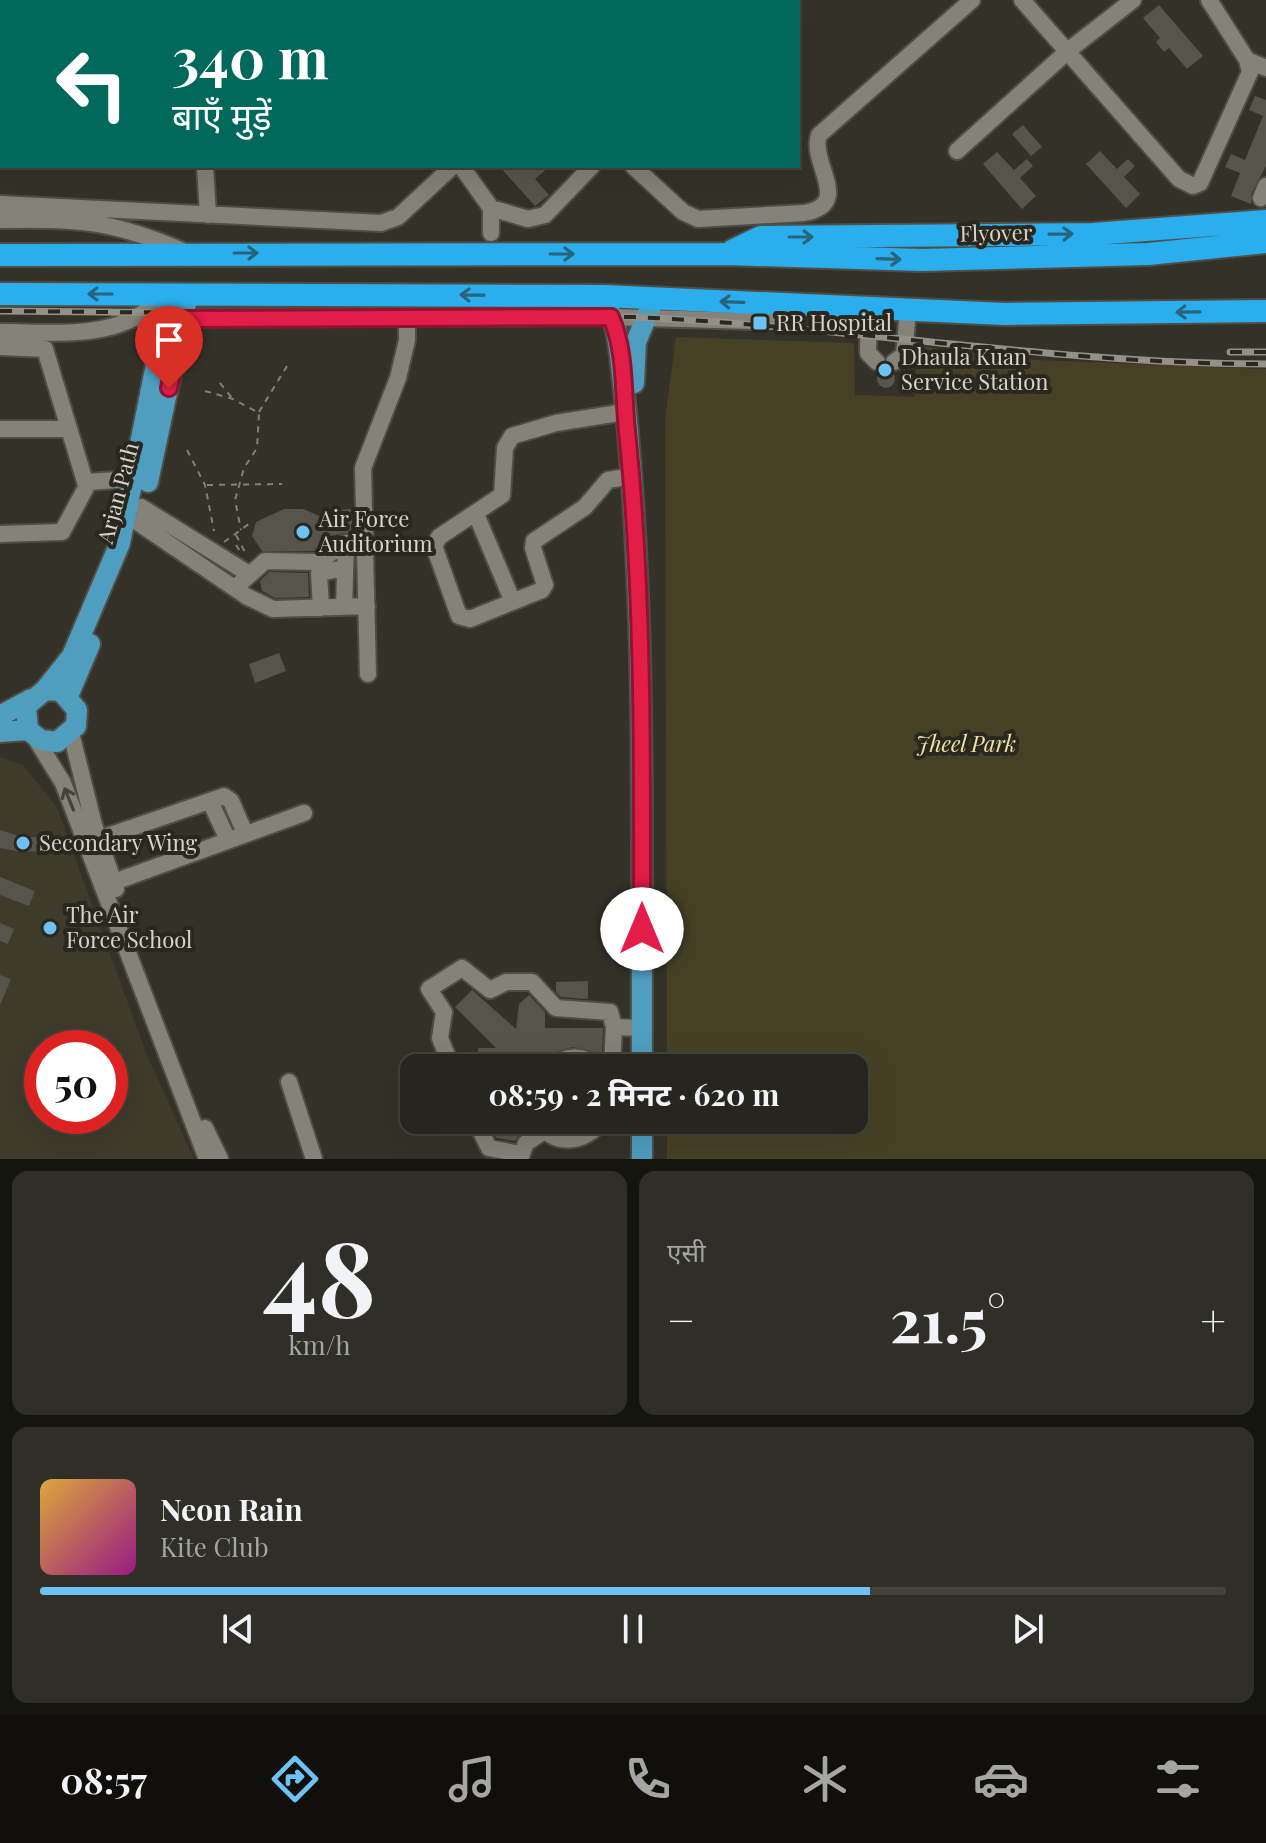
<!DOCTYPE html>
<html lang="hi">
<head>
<meta charset="utf-8">
<style>
  body { margin:0; font-family:"Playfair Display","Noto Sans Devanagari",serif; background:#2f2e27; color:#f1f3f6; height:100vh; display:flex; flex-direction:column; font-size:30px; white-space:nowrap }
  * { box-sizing:border-box; margin:0 }
  p { font-size:26px; color:#a4a5a4 }
  .icon { flex:none; width:44px; height:44px; fill:none; stroke:currentColor; stroke-width:2; stroke-linecap:round; stroke-linejoin:round }
  .map { position:relative; height:1159px; overflow:hidden }
  .details { display:flex; flex-direction:column; gap:12px; padding:12px; background:#151510; flex:1 }
  .details>* { flex:none }
  .guide { position:absolute; left:0px; top:0px; width:800px; height:168px; box-shadow:0 8px 32px #0002,0 0 0 2px #43433c; background:#00695c; color:#fff; overflow:hidden }
  .speed { position:absolute; left:24px; top:1030px; display:flex; gap:16px; font-size:40px; font-weight:700; text-align:center }
  .speed>* { display:grid; place-content:center; width:104px; height:104px; border-radius:50%; background:#27261e; box-shadow:0 8px 32px #0002,0 0 0 2px #43433c; line-height:1 }
  .speed .limit { border:12px solid #d22; background:#fff; color:#111 }
  .pin { position:absolute; display:grid; place-items:center; width:68px; height:68px; color:#fff; margin:-82px -34px; border-radius:50% 50% 50% 0; rotate:-45deg; box-shadow:0 0 8px #0007 }
  .pin .icon { rotate:45deg }
  .me { position:absolute; width:88px; margin:-44px; rotate:0deg; stroke-linejoin:round; filter:drop-shadow(0 0 6px #0008) }
  .turn { display:flex; align-items:center; gap:28px; height:168px; padding:0 40px; font-size:36px }
  .turn .icon { width:104px; height:104px; stroke-width:2.5 }
  .turn b { display:block; font-size:56px; line-height:68px }
  .big { font-size:60px; font-weight:700; line-height:1.1 }
  .details .card { flex:1; display:flex; flex-direction:column; justify-content:center; gap:12px; min-width:0; padding:0 28px; border-radius:16px; background:#2f2e27 }
  .details .dial { align-items:center; gap:0 }
  .dial b { font-size:104px; line-height:1 }
  .song { display:flex; align-items:center; gap:24px }
  .cover { width:96px; height:96px; border-radius:12px; background:linear-gradient(135deg,hsl(40 70% 55%),hsl(310 70% 35%)) }
  .played { height:8px; border-radius:4px; background:linear-gradient(90deg,#6ec2f3 70%,#43433c 70%) }
  .keys { display:flex; justify-content:space-around; direction:ltr }
  .heat { display:flex; justify-content:space-between; align-items:center; font-size:44px; direction:ltr }
  .details .tiles { flex:1; display:grid; gap:12px; grid-template-columns:1fr 1fr }
  .card:last-child { grid-column:span 2 }
  .trip { position:absolute; left:400px; top:1054px; width:468px; height:80px; border-radius:16px; background:#27261e; box-shadow:0 8px 32px #0002,0 0 0 2px #43433c; font-weight:700; line-height:80px; text-align:center }
  .tab-bar { display:flex; height:128px; justify-content:space-around; align-items:center; background:#100f0c; color:#a4a5a4 }
  .tab-bar .icon { width:56px; height:56px }
  .tab-bar .selected { color:#6ec2f3 }
  .tab-bar b { font-size:36px; color:#f1f3f6 }
  .map>svg:first-child { display:block }
  .built { fill:#3e3b2b; fill-rule:evenodd }
  .green { fill:#464126 }
  .building { fill:#57554b }
  .lines { fill:none; stroke-linecap:round; stroke-linejoin:round }
  .minor-casing { stroke:#4f4e46; stroke-width:20 }
  .major-casing { stroke:#4f4e46; stroke-width:24 }
  .highway-casing { stroke:#4f4e46; stroke-width:26 }
  .path { stroke:#828078; stroke-width:2; stroke-dasharray:6 6; stroke-linecap:butt }
  .minor { stroke:#858378; stroke-width:16 }
  .major { stroke:#4f9dbf; stroke-width:20 }
  .highway { stroke:#2baeee; stroke-width:22 }
  .rail-casing { stroke:#93918a; stroke-width:7 }
  .rail { stroke:#2a281e; stroke-width:4; stroke-dasharray:12; stroke-linecap:butt }
  .oneway { stroke:#2a647c }
  .oneway2 { stroke:#454339 }
  .route-casing { stroke:#92132f; stroke-width:20 }
  .route { stroke:#e11d48; stroke-width:14 }
  .poi-dot { fill:#6ec2f3; stroke:#2a281e; stroke-width:3 }
  .labels { text-anchor:middle; stroke-width:8; stroke-linejoin:round; paint-order:stroke }
  .street-label { font-size:22px; fill:#d4d3cd; stroke:#2a281e }
  .poi-label { font-size:22px; fill:#d4d3cd; stroke:#2a281e; text-anchor:start }
  .park-label { font-size:22px; font-style:italic; fill:#efe4a4; stroke:#2a281e }
</style>
</head>
<body>
<div class="map">
<svg width="1266" height="1159" viewBox="0 0 1266 1159">
  <rect width="100%" height="100%" fill="#343228"/>
  <path class="built" d="M0 757 23 765 57 808 146 1053 194 1159H0ZM42 1048H110V1116H42Z"/>
  <path class="green" d="M676 337 854 343 855 395 915 397 917 346 1034 360 1266 369V1159H667V1120H854V1068H667L665 420Z"/>
  <path class="building" d="M1159 5 1203 56 1187 69 1169 48 1164 52 1156 42 1160 38 1143 18Z
    M1255 96 1266 100V166L1251 194V204L1231 196 1240 173 1225 167 1231 154 1245 160 1263 116 1249 110Z
    M1023 125 1042 147 1031 156 1012 134Z
    M1100 151 1117 169 1128 159 1135 166 1124 177 1140 194 1126 208 1086 164Z
    M997 152 1014 170 1027 159 1033 166 1020 178 1036 196 1022 209 983 164Z
    M499 166H550L535 179 549 195 535 206Z
    M877 379a9 9 0 1 1 18 0a9 9 0 1 1-18 0Z
    M284 509H303L336 523V510L352 509V532L330 536 315 551H262L252 536 256 522Z
    M269 572 308 573 309 597 275 598 262 591 260 581Z
    M279 653 286 671 255 683 249 664Z
    M0 830 22 837H45V851L21 852 0 848Z
    M0 877 35 891 29 906 0 895Z
    M0 923 14 929 8 944 0 941Z
    M0 975 11 979 0 1005Z
    M588 981V999L561 997 556 992V982Z
    M472 990 516 1029 519 1004 529 995 545 1012V1028H603L602 1054 573 1047 540 1056 531 1068H471L472 1054H478V1048H496L455 1007Z
    M494 1120H520V1134L515 1141 496 1138Z"/>
  <g class="lines">
    <defs>
      <path id="minor" d="M110 0 111 2
        M541 0 543 2
        M1022 0 1179 179 1193 186 1200 183 1250 72 1247 60 1209 0
        M258 2 260 0
        M335 2 337 0
        M713 2 715 0
        M1247 60 1266 68
        M957 151 1069 50 1133 0
        M205 166 208 215
        M461 166 491 208V233
        M633 166 683 212 698 219 804 213C854 204 809 163 819 135L972 0
        M1261 198 1266 186
        M0 204 381 223 398 217 453 166
        M491 208 528 219 545 215 592 166
        M0 220C77 219 113 220 185 252
        M869 308 868 353 877 362
        M138 318 611 317 751 321 802 308
        M0 332C58 332 122 342 164 295
        M0 347 45 349 86 485
        M894 362 904 355 908 310
        M625 412 556 423 512 436 505 448 502 495 439 537 434 546 459 616 470 619 542 590 545 585 533 548 534 541 585 507 608 480 632 476
        M0 429H67
        M141 507 249 574
        M476 514 513 602
        M137 522 246 596 273 609 367 606
        M0 534 62 532 89 482 144 478
        M235 588 265 561 318 562 346 543H367
        M344 607 346 543
        M321 608 319 573 344 568
        M368 674 363 468 398 378 407 340V319
        M71 733 94 825 116 889
        M34 736 63 783 207 1159
        M210 801 228 840
        M99 839 224 796 231 801 245 833
        M114 882 304 813
        M452 1068 440 1038 444 1012 429 989 462 968 490 990 506 982H532L556 1008 610 1012 614 1027
        M548 1068C565 1055 583 1053 600 1068
        M612 1068 614 1027 642 1028
        M289 1082 314 1159
        M475 1120 489 1148 521 1154
        M536 1120C553 1148 585 1144 603 1120
        M205 1128 220 1159
        M520 1159 526 1143 544 1131"/>
      <path id="major" d="M604 296 616 329 620 355C648 591 641 830 642 1068
        M634 383 636 342 654 299
        M148 482 188 294
        M45 690 61 691 77 710 76 726 57 742 41 740 28 730 26 706 45 690 72 656 120 543 170 295
        M68 696 90 644
        M0 716 31 699
        M0 732 28 730
        M642 1120V1159"/>
      <path id="highway" d="M732 251 761 237 1093 234 1266 221
        M0 255 727 254 922 260 1148 254 1266 242
        M0 294 604 296 1005 314 1266 311"/>
    </defs>
    <use href="#minor" class="minor-casing"/>
    <use href="#major" class="major-casing"/>
    <use href="#highway" class="highway-casing"/>
    <path class="path" d="M220 383 232 398
      M205 391 233 399 259 413 257 448 244 468 235 500 241 530
      M259 412 287 366
      M187 450 205 485 214 531
      M207 485 282 484
      M333 512 334 535
      M236 535 246 554
      M224 542 253 521
      M236 545 241 553"/>
    <use href="#minor" class="minor"/>
    <use href="#major" class="major"/>
    <use href="#highway" class="highway"/>
    <defs>
      <path id="rail" d="M0 311 633 317C844 326 1054 364 1266 364
        M1230 352H1266"/>
    </defs>
    <use href="#rail" class="rail-casing"/>
    <use href="#rail" class="rail"/>
  </g>
  <defs><path id="oneway-shaft" d="M-6 0H5M1.5-3L5.5 0L1.5 3" fill="none" stroke-width="1.6" stroke-linecap="round" stroke-linejoin="round" transform="scale(2)"/></defs>
  <g class="oneway">
    <use href="#oneway-shaft" transform="translate(1061 234) rotate(-1)"/>
    <use href="#oneway-shaft" transform="translate(801 237)"/>
    <use href="#oneway-shaft" transform="translate(246 253)"/>
    <use href="#oneway-shaft" transform="translate(562 254)"/>
    <use href="#oneway-shaft" transform="translate(889 259) rotate(2)"/>
    <use href="#oneway-shaft" transform="translate(100 294) rotate(-180)"/>
    <use href="#oneway-shaft" transform="translate(472 295) rotate(-179)"/>
    <use href="#oneway-shaft" transform="translate(732 302) rotate(-178)"/>
    <use href="#oneway-shaft" transform="translate(1188 312) rotate(179)"/>
  </g>
  <use class="oneway2" href="#oneway-shaft" transform="translate(69 799) rotate(-112)"/>
  <g class="lines">
    <defs>
      <path id="route" d="M169 388 183 319 611 317C626 351 623 394 627 431 644 596 642 763 642 929"/>
    </defs>
    <use href="#route" class="route-casing"/>
    <use href="#route" class="route"/>
  </g>
  <g class="poi-dot">
    <rect x="752" y="315" width="16" height="16" rx="4"/>
    <circle cx="885" cy="370" r="8"/>
    <circle cx="303" cy="532" r="8"/>
    <circle cx="23" cy="843" r="8"/>
    <circle cx="50" cy="928" r="8"/>
  </g>
  <g class="labels">
    <g class="street-label">
      <text transform="translate(996 233) rotate(-1)" y="8">Flyover</text>
      <text transform="translate(118 493) rotate(-75)" y="8">Arjan Path</text>
    </g>
    <g class="poi-label">
      <text x="776" y="331">RR Hospital</text>
      <text x="901" y="365">Dhaula Kuan<tspan x="901" dy="25">Service Station</tspan></text>
      <text x="319" y="527">Air Force<tspan x="319" dy="25">Auditorium</tspan></text>
      <text x="39" y="851">Secondary Wing</text>
      <text x="66" y="923">The Air<tspan x="66" dy="25">Force School</tspan></text>
    </g>
    <g class="park-label">
      <text x="966" y="752">Jheel Park</text>
    </g>
  </g>
</svg>
<div class="speed"><div class="limit">50</div></div>
<div class="pin" style="left:169px;top:388px;background:#d93025"><svg class="icon" aria-label="arrive" viewBox="0 0 24 24"><path d="M6 21V4h12l-3 4 3 4H6"/></svg></div>
<svg class="me" style="left:642px;top:929px" viewBox="-20 -20 40 40"><circle r="19" fill="#fff"/><path d="M0-13L10 11 0 6-10 11z" fill="#e11d48"/></svg>
<div class="trip">08:59 · 2 मिनट · 620 m</div>
<div class="guide">
<div class="turn"><svg class="icon" aria-label="left" viewBox="0 0 24 24"><path d="M17 20v-9H6M10 6l-5 5 5 5"/></svg><div><b>340 m</b>बाएँ मुड़ें</div></div>
</div>
</div>
<section class="details">
<div class="tiles">
<div class="card dial"><b>48</b><p>km/h</p></div>
<div class="card"><p>एसी</p>
<div class="heat"><a>−</a><b class="big">21.5°</b><a>+</a></div>
</div>
<div class="card">
<div class="song"><i class="cover"></i><div><b>Neon Rain</b><p>Kite Club</p></div></div>
<div class="played"></div>
<div class="keys"><svg class="icon" aria-label="previous" viewBox="0 0 24 24"><path d="M18 5L8 12l10 7zM5 5v14"/></svg><svg class="icon" aria-label="pause" viewBox="0 0 24 24"><path d="M8 5v14M16 5v14"/></svg><svg class="icon" aria-label="next" viewBox="0 0 24 24"><path d="M6 5l10 7-10 7zM19 5v14"/></svg></div>
</div>
</div>
</section>
<nav class="tab-bar">
<b>08:57</b>
<svg class="icon selected" aria-label="directions" viewBox="0 0 24 24"><path d="M12 3l9 9-9 9-9-9zM9 14v-3h6M13 9l2 2-2 2"/></svg>
<svg class="icon" aria-label="music" viewBox="0 0 24 24"><path d="M9 18V5l10-2v13"/><circle cx="6" cy="18" r="3"/><circle cx="16" cy="16" r="3"/></svg>
<svg class="icon" aria-label="phone" viewBox="0 0 24 24"><path d="M5 4h4l2 5-3 2q2 4 5 5l2-3 5 2v4C11 20 4 13 5 4z"/></svg>
<svg class="icon" aria-label="climate" viewBox="0 0 24 24"><path d="M12 3v18M4 7l16 10M4 17L20 7"/></svg>
<svg class="icon" aria-label="car" viewBox="0 0 24 24"><path d="M5 17H2v-5l4-1 3-4h7l3 4 3 1v5h-3M9 17h6M6 11h13"/><circle cx="7" cy="17" r="2"/><circle cx="17" cy="17" r="2"/></svg>
<svg class="icon" aria-label="filters" viewBox="0 0 24 24"><path d="M4 7h16M4 17h16"/><circle cx="9" cy="7" r="2"/><circle cx="15" cy="17" r="2"/></svg>
</nav>
</body>
</html>
